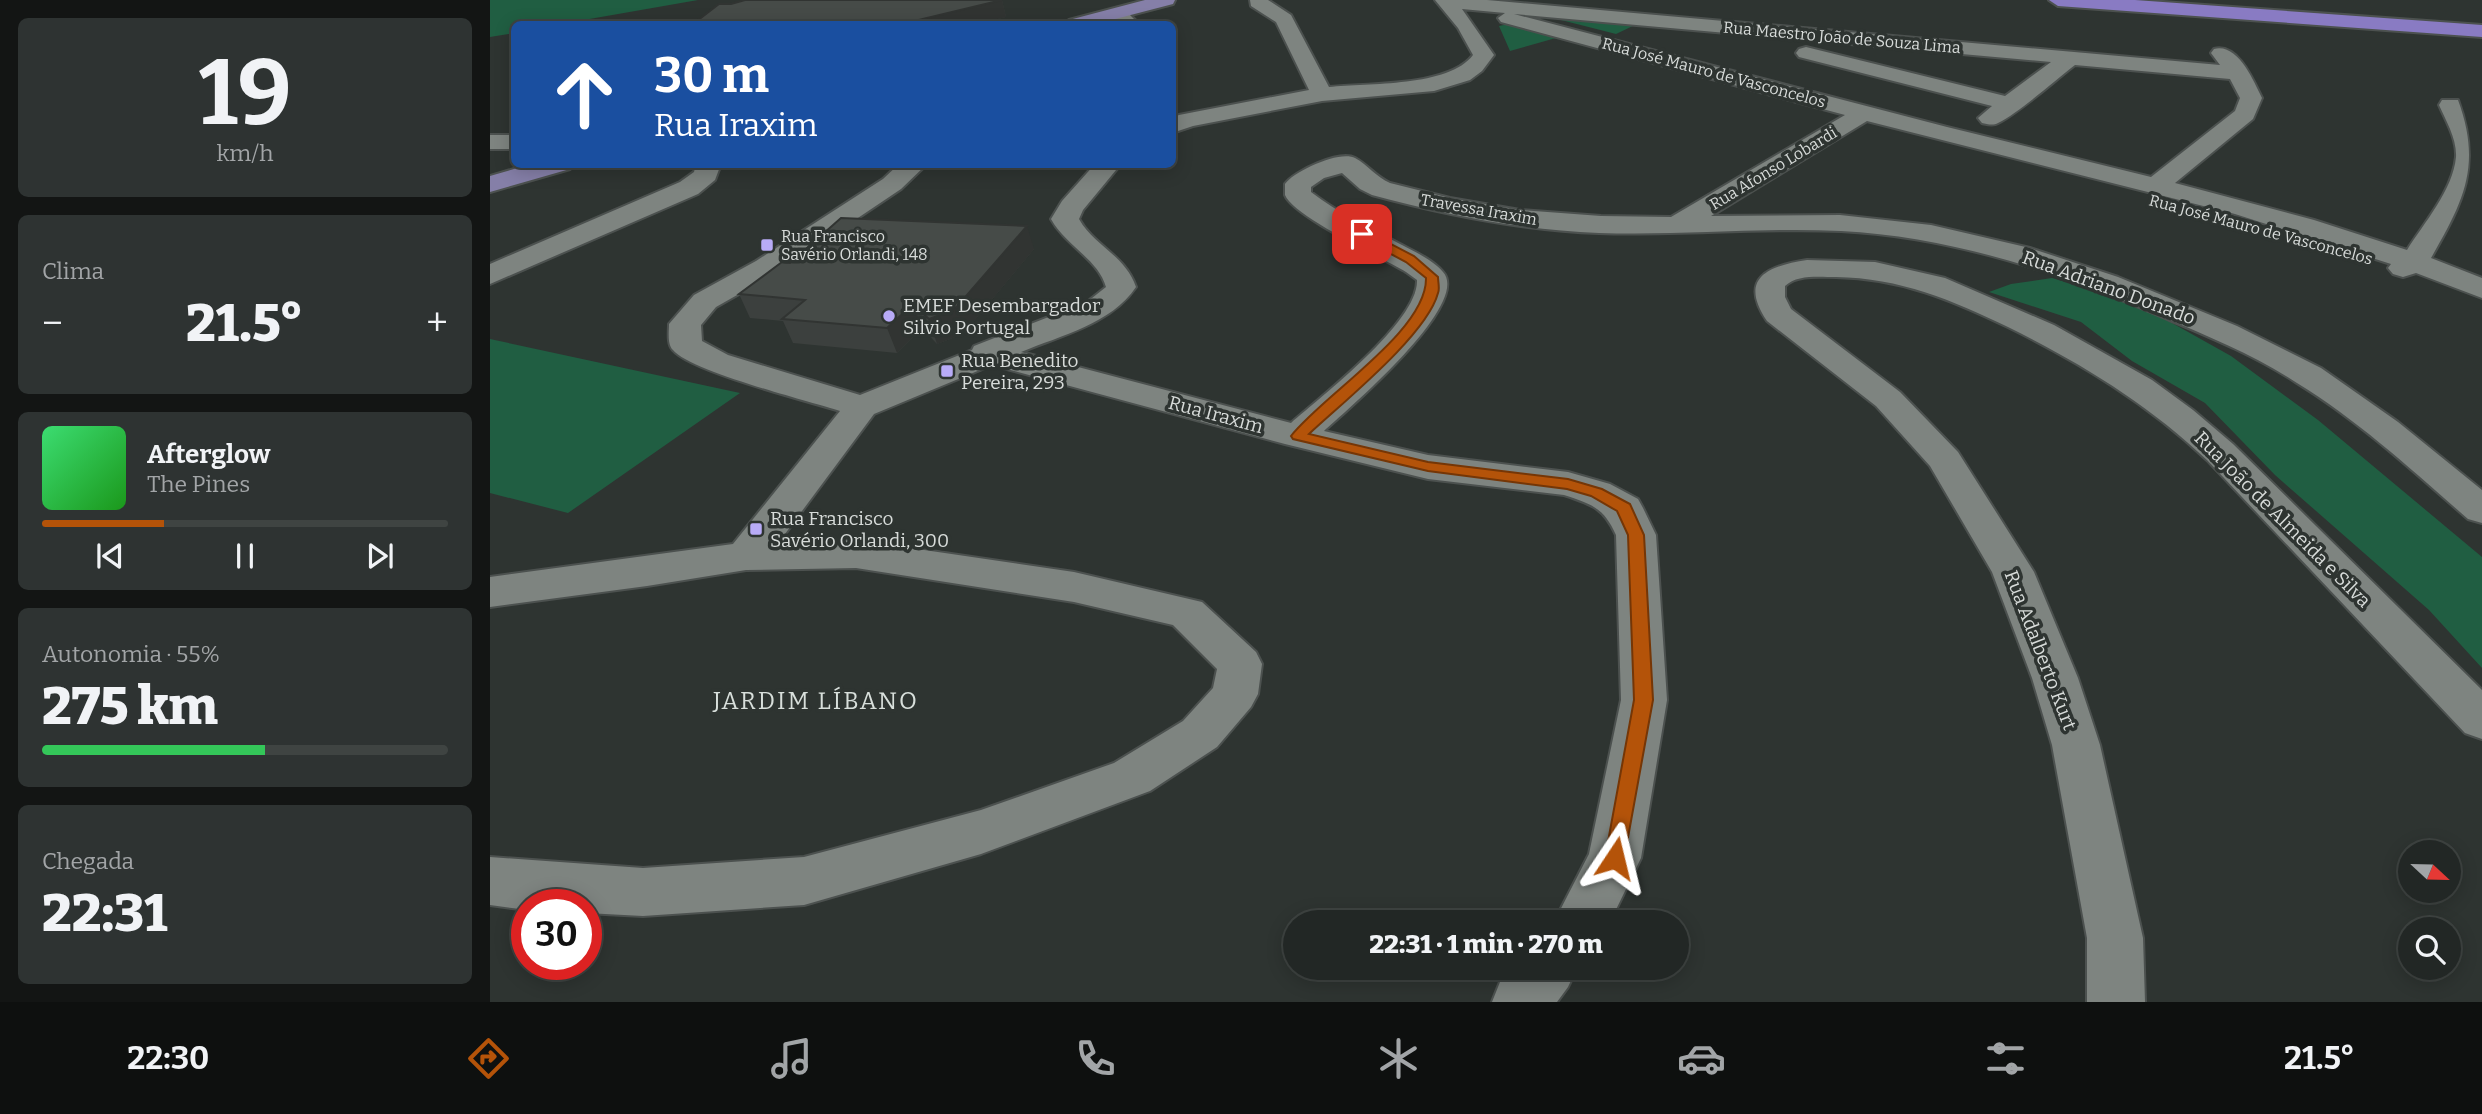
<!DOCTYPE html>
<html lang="pt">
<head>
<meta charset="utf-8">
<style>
  body { margin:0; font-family:Bitter,serif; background:#2e3332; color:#f1f3f6; height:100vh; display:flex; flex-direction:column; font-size:26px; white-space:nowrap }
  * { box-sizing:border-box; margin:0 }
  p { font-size:23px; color:#a2a5a7 }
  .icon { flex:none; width:38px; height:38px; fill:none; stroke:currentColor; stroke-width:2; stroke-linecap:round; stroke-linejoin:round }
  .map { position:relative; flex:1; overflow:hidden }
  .sheet { display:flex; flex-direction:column; gap:18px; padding:18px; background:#131514; width:490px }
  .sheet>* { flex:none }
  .guide { position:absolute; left:21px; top:21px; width:665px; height:147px; border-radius:10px; box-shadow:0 4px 18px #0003,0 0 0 2px #3f4442; background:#1a4fa0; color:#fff; overflow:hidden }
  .needle { width:46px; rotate:112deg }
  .buttons { position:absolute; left:1908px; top:840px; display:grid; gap:14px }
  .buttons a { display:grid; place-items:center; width:63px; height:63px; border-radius:50%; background:#222725; box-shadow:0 4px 18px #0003,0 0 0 2px #3f4442; font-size:35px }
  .speed { position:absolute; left:21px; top:889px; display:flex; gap:14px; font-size:35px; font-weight:700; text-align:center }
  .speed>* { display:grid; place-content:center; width:91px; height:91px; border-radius:50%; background:#222725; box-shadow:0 4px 18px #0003,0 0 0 2px #3f4442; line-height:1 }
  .speed .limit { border:10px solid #d22; background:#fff; color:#111 }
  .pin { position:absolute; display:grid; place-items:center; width:60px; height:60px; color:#fff; margin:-30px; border-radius:14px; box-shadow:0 4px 10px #0006 }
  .me { position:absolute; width:77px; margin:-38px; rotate:10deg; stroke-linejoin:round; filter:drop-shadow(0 0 5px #0008) }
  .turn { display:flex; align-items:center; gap:24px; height:147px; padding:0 28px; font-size:32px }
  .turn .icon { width:91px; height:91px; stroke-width:2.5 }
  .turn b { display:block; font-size:49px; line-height:60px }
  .big { font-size:52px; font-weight:800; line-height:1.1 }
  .sheet .tile { flex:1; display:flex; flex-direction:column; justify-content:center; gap:10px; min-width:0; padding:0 24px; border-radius:10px; background:#2e3332 }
  .sheet .dial { align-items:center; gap:0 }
  .dial b { font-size:91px; line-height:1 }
  .song { display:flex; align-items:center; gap:21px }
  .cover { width:84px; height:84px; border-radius:10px; background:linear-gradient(135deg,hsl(140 70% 55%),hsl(120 70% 35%)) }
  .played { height:7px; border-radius:4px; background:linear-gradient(90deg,#b45309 30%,#3f4442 30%) }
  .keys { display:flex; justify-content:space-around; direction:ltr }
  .heat { display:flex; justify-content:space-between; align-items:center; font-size:38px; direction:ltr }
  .charge { height:10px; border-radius:5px; background:linear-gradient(90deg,#34c759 55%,#3f4442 0) }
  .trip { position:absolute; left:793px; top:910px; width:406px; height:70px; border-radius:35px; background:#222725; box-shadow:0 4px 18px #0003,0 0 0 2px #3f4442; font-weight:800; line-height:70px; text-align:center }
  .tabs { display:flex; height:112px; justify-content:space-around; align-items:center; background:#0e100f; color:#a2a5a7 }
  .tabs .icon { width:49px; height:49px }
  .tabs .on { color:#b45309 }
  .tabs b { font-size:32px; color:#f1f3f6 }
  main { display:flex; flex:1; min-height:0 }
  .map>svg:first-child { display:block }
  .green { fill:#205e42 }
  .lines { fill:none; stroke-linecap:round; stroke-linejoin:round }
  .minor-casing { stroke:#4c514f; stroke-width:4 }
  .major-casing { stroke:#4c514f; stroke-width:4 }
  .highway-casing { stroke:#4c514f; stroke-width:4 }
  .minor { fill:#7e8480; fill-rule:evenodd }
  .major { fill:#857fa8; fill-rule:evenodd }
  .highway { fill:#897bc3; fill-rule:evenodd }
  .wall { fill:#3c403e }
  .shaded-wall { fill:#313432 }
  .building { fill:#464b48; stroke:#313432; stroke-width:2 }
  .route { fill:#b45309; stroke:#753606; stroke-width:2 }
  .poi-dot { fill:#b8abf7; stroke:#2e3431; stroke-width:2.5 }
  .labels { text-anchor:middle; stroke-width:7; stroke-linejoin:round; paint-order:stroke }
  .far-street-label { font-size:16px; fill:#d7dbd9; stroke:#2e3431 }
  .far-poi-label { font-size:16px; fill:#d7dbd9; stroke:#2e3431; text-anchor:start }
  .street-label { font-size:19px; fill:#d7dbd9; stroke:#2e3431 }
  .poi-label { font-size:19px; fill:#d7dbd9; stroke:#2e3431; text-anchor:start }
  .near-neighbourhood-label { font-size:24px; letter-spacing:2px; fill:#d8dfdb; stroke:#2e3431 }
</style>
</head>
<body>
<main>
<section class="sheet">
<div class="tile dial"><b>19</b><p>km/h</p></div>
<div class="tile"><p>Clima</p>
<div class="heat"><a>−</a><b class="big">21.5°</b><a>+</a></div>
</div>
<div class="tile">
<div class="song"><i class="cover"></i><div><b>Afterglow</b><p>The Pines</p></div></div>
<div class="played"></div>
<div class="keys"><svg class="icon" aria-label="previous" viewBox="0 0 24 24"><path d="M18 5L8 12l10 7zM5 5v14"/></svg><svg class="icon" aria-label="pause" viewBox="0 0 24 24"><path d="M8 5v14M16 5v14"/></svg><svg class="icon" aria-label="next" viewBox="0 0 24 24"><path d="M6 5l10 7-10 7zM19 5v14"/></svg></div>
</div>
<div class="tile"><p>Autonomia · 55%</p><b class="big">275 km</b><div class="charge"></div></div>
<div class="tile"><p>Chegada</p><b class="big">22:31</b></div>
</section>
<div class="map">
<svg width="1992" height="1002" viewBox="0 0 1992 1002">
  <rect width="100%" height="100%" fill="#2e3431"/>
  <path class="green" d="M0 0H208L71 24H24V33L0 37Z
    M1079 18 1147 24 1126 34 1071 20Z
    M1023 23 1073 36 1020 51 1009 26Z
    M1562 278 1641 300 1741 356 1828 420 1992 557V668L1939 610 1785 475 1715 403 1642 361 1591 322 1499 292 1521 284Z
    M0 339 250 393 78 513 0 493Z"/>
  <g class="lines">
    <defs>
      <path id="minor" d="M760 0H778L801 15 839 87C878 83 959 87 983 55L968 28 945 0H997L1730 65 1721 53 1724 49C1748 43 1763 80 1772 98L1763 119 1685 183 1824 220 1917 250C1934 223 1963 190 1966 157 1967 139 1956 121 1949 105L1952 100H1968C1992 165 1974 201 1941 258L1992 278V298L1926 273 1913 277 1903 274 1898 268 1901 264 1745 214 1377 121 1221 216 1350 215 1441 225 1540 248 1628 277 1747 326 1831 368 1908 422 1992 490V523L1978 519C1923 471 1869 421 1807 383 1766 356 1720 337 1675 318 1571 273 1464 237 1351 231 1270 227 1189 236 1109 233 1031 230 956 215 882 195L870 189 852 173 834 178 821 187V192C848 213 878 227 908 243 923 251 942 259 953 272 982 304 857 410 834 431L938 455 1078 472 1120 484 1148 499 1153 508 1166 535 1177 700 1151 858 1120 922H1064L1099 854 1131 700 1126 535C1114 508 1102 504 1074 495L938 479 795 444 502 365 384 414 289 542 366 540 584 572 712 602 766 652 772 664 768 694 761 707 727 747 660 791 491 854 314 905 153 916 96 913V905H37V910L0 905V857L153 868 314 857 491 810 624 763 693 721 723 688 727 669 683 625 584 602 366 568 256 570 157 586 0 607V577L243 544 350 411C318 401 200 371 183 350 177 344 179 332 179 324L204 295 266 261 393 179 409 164H437L411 189 286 273 226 307 211 325 212 341 238 355 370 395 482 350 484 346 597 302 616 287C608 259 576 246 561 219L572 201 605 164H631L593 210 589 219C604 246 635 255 646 287 621 324 572 335 531 352L801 423C832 396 929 321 927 280L916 272C893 258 803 216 795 195 795 193 795 186 795 184 804 171 850 150 865 158 878 165 886 177 900 183L960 198 1030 210 1111 216 1181 217 1355 115 1011 22 1008 18 1015 13 972 9 1004 55 992 71 980 80 944 91 832 101 703 126 682 133V118L689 115 819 90 786 22 761 6ZM1024 14 1561 62 1515 96 1316 47 1309 49 1306 53 1309 57 1502 106 1488 118 1492 123C1497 124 1503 126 1508 123 1530 112 1564 81 1585 65L1740 79 1750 98 1745 111 1661 177 1457 127Z
        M628 8 635 10 649 24H629L618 14Z
        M0 135H24V149H0Z
        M206 164H231L225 180 208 194 0 284V264L190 182 204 172Z
        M1317 260 1385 262 1455 278 1564 325 1662 380 1703 410 1743 444 1992 690V739L1975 733 1717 460C1658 404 1591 363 1518 327 1462 300 1410 278 1346 277 1330 277 1307 274 1295 286V297L1301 309 1410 392 1468 452 1544 572 1588 678 1610 745 1653 938 1655 1002H1597V938L1562 745 1542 678 1502 572 1440 466 1386 406 1277 321C1248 278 1278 266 1317 260Z
        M1022 968H1087L1078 987 1067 1002H1002L1010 982Z"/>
      <path id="major" d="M655 0H685L683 4 606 24H576L579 20Z
        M41 164H83L80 169 0 192V176Z"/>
      <path id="highway" d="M1559 0H1645L1992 25V37L1568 6Z"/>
    </defs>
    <use href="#minor" class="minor-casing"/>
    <use href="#major" class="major-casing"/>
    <use href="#highway" class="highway-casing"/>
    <use href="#minor" class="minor"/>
    <use href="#major" class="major"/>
    <use href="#highway" class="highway"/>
  </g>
  <path class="wall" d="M512 0 516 17 487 24H203L241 4Z
    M544 249 473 334 447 344 432 328 407 353 303 343 293 321 260 318 249 294 300 263Z"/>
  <path class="shaded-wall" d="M512 0 516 17 487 24H412Z
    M537 226 544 249 473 334 447 344 439 319Z
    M423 304 432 328 407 353 397 328Z"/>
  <path class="building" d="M255 0H512L412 24H367L358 20H340L336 24H203L229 4H241Z
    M351 218 537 226 464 310 439 319 423 304 397 328 292 319 315 300 249 294 292 262 300 263Z"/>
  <path class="route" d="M867 231H876L924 256 948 277C948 282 950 289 948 293 937 335 852 403 819 434L938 462 1078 479 1112 489 1140 504 1154 535 1163 700 1133 865 1125 868 1118 865 1115 858 1144 700 1138 535 1127 511 1101 496 1077 489 938 471 803 439 801 436C833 395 937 331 936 278L916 262 867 236Z"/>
  <g class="poi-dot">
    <rect x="270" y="238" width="14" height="14" rx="3.5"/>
    <circle cx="399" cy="316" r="7"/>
    <rect x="450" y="364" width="14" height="14" rx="3.5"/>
    <rect x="259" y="522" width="14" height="14" rx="3.5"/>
  </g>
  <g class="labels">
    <g class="far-street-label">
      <text transform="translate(1352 37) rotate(5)" y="6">Rua Maestro João de Souza Lima</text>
      <text transform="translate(1224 72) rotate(15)" y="6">Rua José Mauro de Vasconcelos</text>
      <text transform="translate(1283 168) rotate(-31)" y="6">Rua Afonso Lobardi</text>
      <text transform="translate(989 209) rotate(10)" y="6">Travessa Iraxim</text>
      <text transform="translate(1771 229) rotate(15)" y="6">Rua José Mauro de Vasconcelos</text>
    </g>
    <g class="far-poi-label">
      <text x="291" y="242">Rua Francisco<tspan x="291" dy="18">Savério Orlandi, 148</tspan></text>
    </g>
    <g class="street-label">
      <text transform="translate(1619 287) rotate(20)" y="7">Rua Adriano Donado</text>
      <text transform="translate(726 414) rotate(15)" y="7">Rua Iraxim</text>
      <text transform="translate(1793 519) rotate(45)" y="7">Rua João de Almeida e Silva</text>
      <text transform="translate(1551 650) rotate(69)" y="7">Rua Adalberto Kurt</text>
    </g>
    <g class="poi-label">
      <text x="413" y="312">EMEF Desembargador<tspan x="413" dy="22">Silvio Portugal</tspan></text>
      <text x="471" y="367">Rua Benedito<tspan x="471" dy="22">Pereira, 293</tspan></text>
      <text x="280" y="525">Rua Francisco<tspan x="280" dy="22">Savério Orlandi, 300</tspan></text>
    </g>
    <g class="near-neighbourhood-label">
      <text x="326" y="709">JARDIM LÍBANO</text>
    </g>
  </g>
</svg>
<div class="buttons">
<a><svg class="needle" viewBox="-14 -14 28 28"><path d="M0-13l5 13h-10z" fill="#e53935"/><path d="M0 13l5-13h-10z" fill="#a2a5a7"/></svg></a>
<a><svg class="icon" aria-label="search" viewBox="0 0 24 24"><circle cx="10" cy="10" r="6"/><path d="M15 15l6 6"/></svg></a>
</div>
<div class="speed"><div class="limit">30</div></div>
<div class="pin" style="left:872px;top:234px;background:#d93025"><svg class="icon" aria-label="arrive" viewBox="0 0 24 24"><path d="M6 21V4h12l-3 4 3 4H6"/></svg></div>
<svg class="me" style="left:1125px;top:858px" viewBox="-20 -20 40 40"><path d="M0-17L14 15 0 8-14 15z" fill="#b45309" stroke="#fff" stroke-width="4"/></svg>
<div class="trip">22:31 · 1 min · 270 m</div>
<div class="guide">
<div class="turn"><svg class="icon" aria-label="ahead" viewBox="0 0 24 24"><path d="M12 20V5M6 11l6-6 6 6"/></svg><div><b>30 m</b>Rua Iraxim</div></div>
</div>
</div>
</main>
<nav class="tabs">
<b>22:30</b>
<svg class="icon on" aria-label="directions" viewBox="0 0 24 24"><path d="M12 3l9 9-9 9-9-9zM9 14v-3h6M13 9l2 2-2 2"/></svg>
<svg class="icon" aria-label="music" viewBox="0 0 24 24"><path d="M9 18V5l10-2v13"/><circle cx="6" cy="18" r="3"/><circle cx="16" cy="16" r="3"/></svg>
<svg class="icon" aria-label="phone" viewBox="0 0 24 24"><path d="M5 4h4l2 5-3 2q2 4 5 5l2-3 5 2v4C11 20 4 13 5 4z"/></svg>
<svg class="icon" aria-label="climate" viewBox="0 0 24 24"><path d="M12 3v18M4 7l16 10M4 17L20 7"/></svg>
<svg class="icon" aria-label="car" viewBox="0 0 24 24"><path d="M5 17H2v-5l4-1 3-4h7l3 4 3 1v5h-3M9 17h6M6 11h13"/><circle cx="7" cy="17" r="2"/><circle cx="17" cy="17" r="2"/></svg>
<svg class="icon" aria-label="filters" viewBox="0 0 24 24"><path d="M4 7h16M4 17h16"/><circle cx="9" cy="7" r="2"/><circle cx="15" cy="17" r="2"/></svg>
<b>21.5°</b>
</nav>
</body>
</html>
